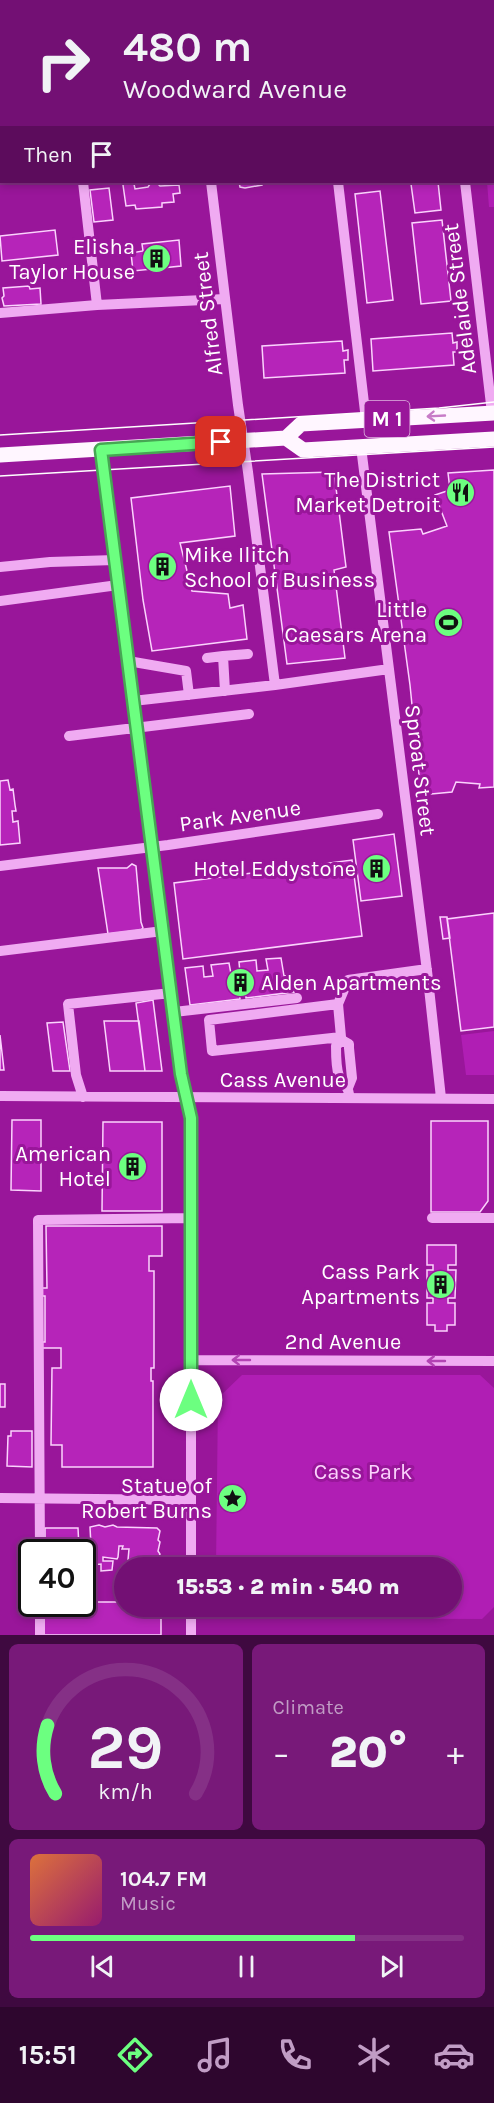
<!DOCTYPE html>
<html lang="en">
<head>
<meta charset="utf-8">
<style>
  body { margin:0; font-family:Karla,sans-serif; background:#781979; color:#f1f3f6; height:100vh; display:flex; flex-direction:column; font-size:22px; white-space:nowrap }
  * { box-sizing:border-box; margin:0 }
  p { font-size:20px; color:#c19dc5 }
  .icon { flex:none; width:33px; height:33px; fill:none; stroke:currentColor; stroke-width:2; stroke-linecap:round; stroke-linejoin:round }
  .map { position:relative; height:1635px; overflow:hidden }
  .drawer { display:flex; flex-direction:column; gap:9px; padding:9px; background:#3f0940; flex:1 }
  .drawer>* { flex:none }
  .guide { position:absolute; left:0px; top:0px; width:495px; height:183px; box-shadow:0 3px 9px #0003,0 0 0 2px #853086; background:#731074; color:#f1f3f6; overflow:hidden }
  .speed { position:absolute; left:18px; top:1539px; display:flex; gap:12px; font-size:30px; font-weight:700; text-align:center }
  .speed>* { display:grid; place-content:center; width:78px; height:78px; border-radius:50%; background:#731074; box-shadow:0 3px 9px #0003,0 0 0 2px #853086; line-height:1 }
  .speed .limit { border:3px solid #111; border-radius:9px; background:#fff; color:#111 }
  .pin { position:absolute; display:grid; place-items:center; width:51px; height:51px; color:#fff; margin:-26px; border-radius:12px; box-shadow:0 3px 9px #0006 }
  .me { position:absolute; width:66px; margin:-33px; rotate:0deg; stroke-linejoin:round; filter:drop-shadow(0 0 4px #0008) }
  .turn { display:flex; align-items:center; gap:21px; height:126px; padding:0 24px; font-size:27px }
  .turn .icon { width:78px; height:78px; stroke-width:2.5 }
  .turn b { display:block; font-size:42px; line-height:51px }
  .then { display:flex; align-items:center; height:57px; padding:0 24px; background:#0003; gap:12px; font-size:22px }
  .big { font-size:45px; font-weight:800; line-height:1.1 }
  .drawer .tile { flex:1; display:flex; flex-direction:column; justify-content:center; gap:9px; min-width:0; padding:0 21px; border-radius:9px; background:#781979 }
  .drawer .dial { align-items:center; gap:0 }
  .dial svg { height:156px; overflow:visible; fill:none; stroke:#853086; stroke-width:7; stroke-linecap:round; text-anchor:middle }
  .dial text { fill:#f1f3f6; stroke:none }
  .song { display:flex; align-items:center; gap:18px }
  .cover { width:72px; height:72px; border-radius:9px; background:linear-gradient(135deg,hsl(20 70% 55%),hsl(320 70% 35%)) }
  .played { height:6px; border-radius:3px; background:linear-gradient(90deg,#6cff80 75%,#853086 75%) }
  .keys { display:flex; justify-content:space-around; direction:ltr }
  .heat { display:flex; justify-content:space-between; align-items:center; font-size:33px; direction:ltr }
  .drawer .tiles { flex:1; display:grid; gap:9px; grid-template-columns:1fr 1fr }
  .tile:last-child { grid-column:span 2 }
  .trip { position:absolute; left:114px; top:1557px; width:348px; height:60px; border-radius:30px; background:#731074; box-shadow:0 3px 9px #0003,0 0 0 2px #853086; font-weight:800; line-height:60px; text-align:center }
  .tabs { display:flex; height:96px; justify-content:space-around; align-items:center; background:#2e062e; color:#c19dc5 }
  .tabs .icon { width:42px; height:42px }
  .tabs .on { color:#6cff80 }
  .tabs b { font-size:27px; color:#f1f3f6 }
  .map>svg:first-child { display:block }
  .green { fill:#b01eb4 }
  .building { fill:#b624b9; stroke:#fbd3fd; stroke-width:1.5 }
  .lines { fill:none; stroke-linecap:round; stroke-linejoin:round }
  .minor { stroke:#f0abf2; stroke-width:10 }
  .major { stroke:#fff6ff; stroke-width:15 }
  .tram { stroke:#fff; stroke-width:1.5 }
  .oneway { stroke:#c77bc7 }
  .oneway2 { stroke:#b343b4 }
  .route-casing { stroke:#46a653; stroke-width:15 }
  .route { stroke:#6cff80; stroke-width:10 }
  .labels { text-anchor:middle; stroke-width:6; stroke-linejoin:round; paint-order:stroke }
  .shield { fill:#99169a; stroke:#e0b9e1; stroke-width:1.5 }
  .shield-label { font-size:21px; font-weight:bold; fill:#fff }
  .poi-label { font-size:22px; fill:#fff; stroke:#99169a; text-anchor:end }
  .street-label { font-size:22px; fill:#fff; stroke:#99169a }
  .park-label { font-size:22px; fill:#fbd3fd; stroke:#99169a }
</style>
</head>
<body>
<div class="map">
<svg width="494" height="1635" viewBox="0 0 494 1635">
  <rect width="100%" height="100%" fill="#99169a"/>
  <path class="green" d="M494 169V207H489L487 182H494Z
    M494 1031V1075H466L461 1035Z
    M242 1375H480L494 1388V1607L482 1619 223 1618 215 1613V1606H452V1568L216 1567 218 1398Z"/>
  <path class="building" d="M0 0H50L51 2H2V36H0Z
    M68 0H102V2H68Z
    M109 0H155L156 2H109Z
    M0 132H2L1 164 0 161Z
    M125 182H131L134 184 135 189 148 187 150 184 157 183 160 186 179 185 180 193 173 194 174 202 162 203V207L136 209 135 205 126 206 123 185Z
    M239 182H271L262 183V185L245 188 240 187Z
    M428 182H438L441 210 415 213 411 184Z
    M109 188 113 220 94 222 90 190Z
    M380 191 393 300 367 303 355 194Z
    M442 220 451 301 421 304 412 223Z
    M55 230 58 255 2 261 0 236Z
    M179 240 181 266 133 271 131 253 143 251 142 244Z
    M29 286 30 289 40 288 41 304 4 306 2 298 4 296 3 288Z
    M452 333 453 343 457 342V352H453L454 365 373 371 371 339Z
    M342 341 343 351 348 350V360H344L345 373 264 378 262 346Z
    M494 470V787L479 788 480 784 456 782 452 792 421 795 410 685 389 532 421 529 423 534 447 526 435 495 450 490 448 473Z
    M334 472 346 567 334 570 345 658 287 664 262 474Z
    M230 486 235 536 180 543 192 591 228 594 230 608 243 605 247 639 152 651 143 600 131 498Z
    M8 780 10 790 13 789 15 805 16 811H12L13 822 18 821 20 843 0 845V781Z
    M394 834 402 896 361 901 353 840Z
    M352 860 362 936 183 959 174 883Z
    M132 864 136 866 141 922 143 928 141 930 108 934 98 868H127Z
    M494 913V1027L461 1031 447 919Z
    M440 917H447L450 938 443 939Z
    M281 958 284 976 290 975 294 992 246 998 244 985H239L240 999 190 1005 185 968 203 966 204 977 213 976 211 965 229 963 231 974 240 973 239 962 256 960 257 971 268 970 266 959Z
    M153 1000 162 1071H145L136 1003Z
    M104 1021H139L145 1071H110Z
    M63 1022 70 1071H53L47 1023Z
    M0 1035 4 1070H0Z
    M12 1120H41V1191L11 1190Z
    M431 1121H488V1201L480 1212H431Z
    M103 1122H162V1211H102Z
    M46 1226H162V1256H149V1271H154V1368H151V1381H153V1467H62V1445H51L52 1368H61V1348H40V1342H45V1296H42V1288H47Z
    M427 1245H456V1265H448V1270H456L455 1298H448V1303H455V1325H447V1331H435V1325H427V1303H433V1298H427V1270H433V1265H427Z
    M0 1384H5V1407H0Z
    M11 1431H32V1467L7 1466 8 1436H11Z
    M99 1525 105 1527 113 1525 117 1527 157 1528 160 1531 158 1540 160 1542 158 1551 160 1554 158 1559 161 1568H134V1560H128L129 1549H122L123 1546H119L118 1557 117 1559 103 1557V1561H113L112 1570 101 1571V1564L92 1565 90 1527Z
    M45 1528H78L79 1548H81V1552H65V1548H45Z
    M82 1602H124V1606H161V1635H43V1604H82Z"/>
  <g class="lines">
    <path class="minor" d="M61 0V2
      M188 0V2
      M443 0V2
      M318 2 327 0
      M0 55H2
      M211 182 238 405 248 472 275 685
      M338 182 366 420
      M465 182 492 413
      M97 305 225 299
      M0 313 97 305 83 182
      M361 447 428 979 441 1098
      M101 450 181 1074 191 1118V1568
      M0 567 50 562 115 560
      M0 601 118 585
      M207 658 223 656
      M128 661 186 671 189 695
      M225 691 223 656 248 654
      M133 701 275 685 389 669
      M69 736 249 714
      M0 866 168 845 378 814
      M0 951 163 931
      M338 1004 209 1020 212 1051 341 1037 342 1040 349 1044V1048L352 1078 348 1088
      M174 1012 297 998
      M341 1037 338 1004 348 980 427 969
      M342 1040 336 1046C336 1055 336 1068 339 1076 342 1083 348 1086 349 1094
      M0 1096 494 1099
      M83 1097 76 1075 68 1004 171 993
      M432 1218H494
      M191 1360 494 1361
      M0 1498 191 1500
      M40 1552 38 1220 191 1218
      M191 1606V1635
      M40 1635V1604"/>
    <path class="major" d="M286 438 303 450 494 439
      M0 455 286 438 301 424 494 413"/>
    <path class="tram" d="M0 435 439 408 494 402
      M0 476 494 447"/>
  </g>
  <defs><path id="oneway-shaft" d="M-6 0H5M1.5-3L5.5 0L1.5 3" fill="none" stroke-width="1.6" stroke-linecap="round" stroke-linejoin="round" transform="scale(1.5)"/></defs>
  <use class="oneway" href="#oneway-shaft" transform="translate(436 416) rotate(177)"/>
  <g class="oneway2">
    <use href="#oneway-shaft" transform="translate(241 1360) rotate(-180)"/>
    <use href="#oneway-shaft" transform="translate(436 1361) rotate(-180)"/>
  </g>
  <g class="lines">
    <defs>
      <path id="route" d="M191 1400V1118L181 1074 101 450 221 442"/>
    </defs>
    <use href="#route" class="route-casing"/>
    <use href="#route" class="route"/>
  </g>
  <defs>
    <symbol id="building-disc" viewBox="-11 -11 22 22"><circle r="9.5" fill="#6cff80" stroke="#99169a"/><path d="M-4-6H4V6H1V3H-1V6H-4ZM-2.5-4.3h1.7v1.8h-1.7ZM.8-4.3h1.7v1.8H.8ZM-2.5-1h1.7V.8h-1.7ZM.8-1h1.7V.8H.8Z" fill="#111"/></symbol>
    <symbol id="restaurant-disc" viewBox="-11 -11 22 22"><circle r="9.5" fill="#6cff80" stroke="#99169a"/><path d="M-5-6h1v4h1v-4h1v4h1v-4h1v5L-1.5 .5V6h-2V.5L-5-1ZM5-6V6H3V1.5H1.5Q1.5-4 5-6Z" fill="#111"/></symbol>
    <symbol id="stadium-disc" viewBox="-11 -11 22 22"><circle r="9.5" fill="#6cff80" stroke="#99169a"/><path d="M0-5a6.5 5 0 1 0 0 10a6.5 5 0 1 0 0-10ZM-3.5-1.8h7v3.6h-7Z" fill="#111"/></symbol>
    <symbol id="sight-disc" viewBox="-11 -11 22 22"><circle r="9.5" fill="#6cff80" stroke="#99169a"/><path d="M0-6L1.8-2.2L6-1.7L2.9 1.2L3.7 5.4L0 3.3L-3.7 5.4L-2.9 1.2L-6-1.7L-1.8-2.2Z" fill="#111"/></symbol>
  </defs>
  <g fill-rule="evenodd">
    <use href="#building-disc" x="140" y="242" width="33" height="33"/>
    <use href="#restaurant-disc" x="444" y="476" width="33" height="33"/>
    <use href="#building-disc" x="146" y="550" width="33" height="33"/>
    <use href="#stadium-disc" x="432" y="606" width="33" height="33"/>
    <use href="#building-disc" x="360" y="852" width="33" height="33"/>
    <use href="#building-disc" x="224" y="966" width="33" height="33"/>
    <use href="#building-disc" x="116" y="1150" width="33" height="33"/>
    <use href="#building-disc" x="424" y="1268" width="33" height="33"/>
    <use href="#sight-disc" x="216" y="1482" width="33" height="33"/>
  </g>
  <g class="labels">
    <rect class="shield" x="364.5" y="401" width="45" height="36" rx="4.5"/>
    <g class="shield-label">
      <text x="387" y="426">M 1</text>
    </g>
    <g class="poi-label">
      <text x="135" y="254">Elisha<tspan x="135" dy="25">Taylor House</tspan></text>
      <text x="440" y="487">The District<tspan x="440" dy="25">Market Detroit</tspan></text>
      <text x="184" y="562" text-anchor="start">Mike Ilitch<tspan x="184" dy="25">School of Business</tspan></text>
      <text x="427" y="617">Little<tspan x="427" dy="25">Caesars Arena</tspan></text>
      <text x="356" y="876">Hotel Eddystone</text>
      <text x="261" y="990" text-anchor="start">Alden Apartments</text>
      <text x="111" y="1161">American<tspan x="111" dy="25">Hotel</tspan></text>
      <text x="420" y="1279">Cass Park<tspan x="420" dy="25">Apartments</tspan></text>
      <text x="212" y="1493">Statue of<tspan x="212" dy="25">Robert Burns</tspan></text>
    </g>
    <g class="street-label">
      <text transform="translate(459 299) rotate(-97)" y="8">Adelaide Street</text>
      <text transform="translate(207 314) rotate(-97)" y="8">Alfred Street</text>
      <text transform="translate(421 770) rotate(83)" y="8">Sproat Street</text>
      <text transform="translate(240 815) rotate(-8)" y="8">Park Avenue</text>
      <text x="283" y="1087">Cass Avenue</text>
      <text x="343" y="1349">2nd Avenue</text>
    </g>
    <g class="park-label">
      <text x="363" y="1479">Cass Park</text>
    </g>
  </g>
</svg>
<div class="speed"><div class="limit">40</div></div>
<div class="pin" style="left:221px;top:442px;background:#d93025"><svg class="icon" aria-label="arrive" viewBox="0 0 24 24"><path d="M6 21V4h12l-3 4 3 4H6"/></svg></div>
<svg class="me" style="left:191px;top:1400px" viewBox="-20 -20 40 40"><circle r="19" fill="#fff"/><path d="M0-13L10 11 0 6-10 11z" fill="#6cff80"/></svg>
<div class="trip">15:53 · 2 min · 540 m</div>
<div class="guide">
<div class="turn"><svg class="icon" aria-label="right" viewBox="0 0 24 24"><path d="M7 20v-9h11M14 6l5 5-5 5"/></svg><div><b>480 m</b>Woodward Avenue</div></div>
<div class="then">Then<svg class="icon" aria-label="arrive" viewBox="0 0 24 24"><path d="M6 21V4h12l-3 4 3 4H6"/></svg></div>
</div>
</div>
<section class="drawer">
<div class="tiles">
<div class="tile dial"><svg viewBox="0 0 100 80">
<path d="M14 69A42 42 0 1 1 86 69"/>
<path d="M14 69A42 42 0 0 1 10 34" stroke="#6cff80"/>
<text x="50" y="56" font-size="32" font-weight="700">29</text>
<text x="50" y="72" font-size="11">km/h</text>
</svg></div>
<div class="tile"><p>Climate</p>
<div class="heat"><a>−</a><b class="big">20°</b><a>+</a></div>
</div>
<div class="tile">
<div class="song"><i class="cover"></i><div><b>104.7 FM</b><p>Music</p></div></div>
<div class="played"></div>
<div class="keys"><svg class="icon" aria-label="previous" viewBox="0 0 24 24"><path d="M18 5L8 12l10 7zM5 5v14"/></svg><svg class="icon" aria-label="pause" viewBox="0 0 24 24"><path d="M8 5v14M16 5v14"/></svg><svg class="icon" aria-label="next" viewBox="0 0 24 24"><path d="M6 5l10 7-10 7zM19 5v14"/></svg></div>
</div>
</div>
</section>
<nav class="tabs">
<b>15:51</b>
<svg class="icon on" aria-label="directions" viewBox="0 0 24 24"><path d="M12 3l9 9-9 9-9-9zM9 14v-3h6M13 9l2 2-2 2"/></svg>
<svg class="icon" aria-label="music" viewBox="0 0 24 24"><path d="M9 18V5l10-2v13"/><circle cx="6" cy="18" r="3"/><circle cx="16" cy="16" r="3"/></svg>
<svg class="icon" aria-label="phone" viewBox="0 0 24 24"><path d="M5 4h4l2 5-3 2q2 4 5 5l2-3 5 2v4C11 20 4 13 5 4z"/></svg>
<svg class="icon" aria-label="climate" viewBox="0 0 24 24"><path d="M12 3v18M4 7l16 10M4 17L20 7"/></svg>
<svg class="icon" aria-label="car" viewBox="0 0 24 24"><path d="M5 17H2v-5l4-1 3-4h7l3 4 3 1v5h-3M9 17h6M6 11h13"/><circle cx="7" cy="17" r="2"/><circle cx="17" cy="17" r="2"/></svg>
</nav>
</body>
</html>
